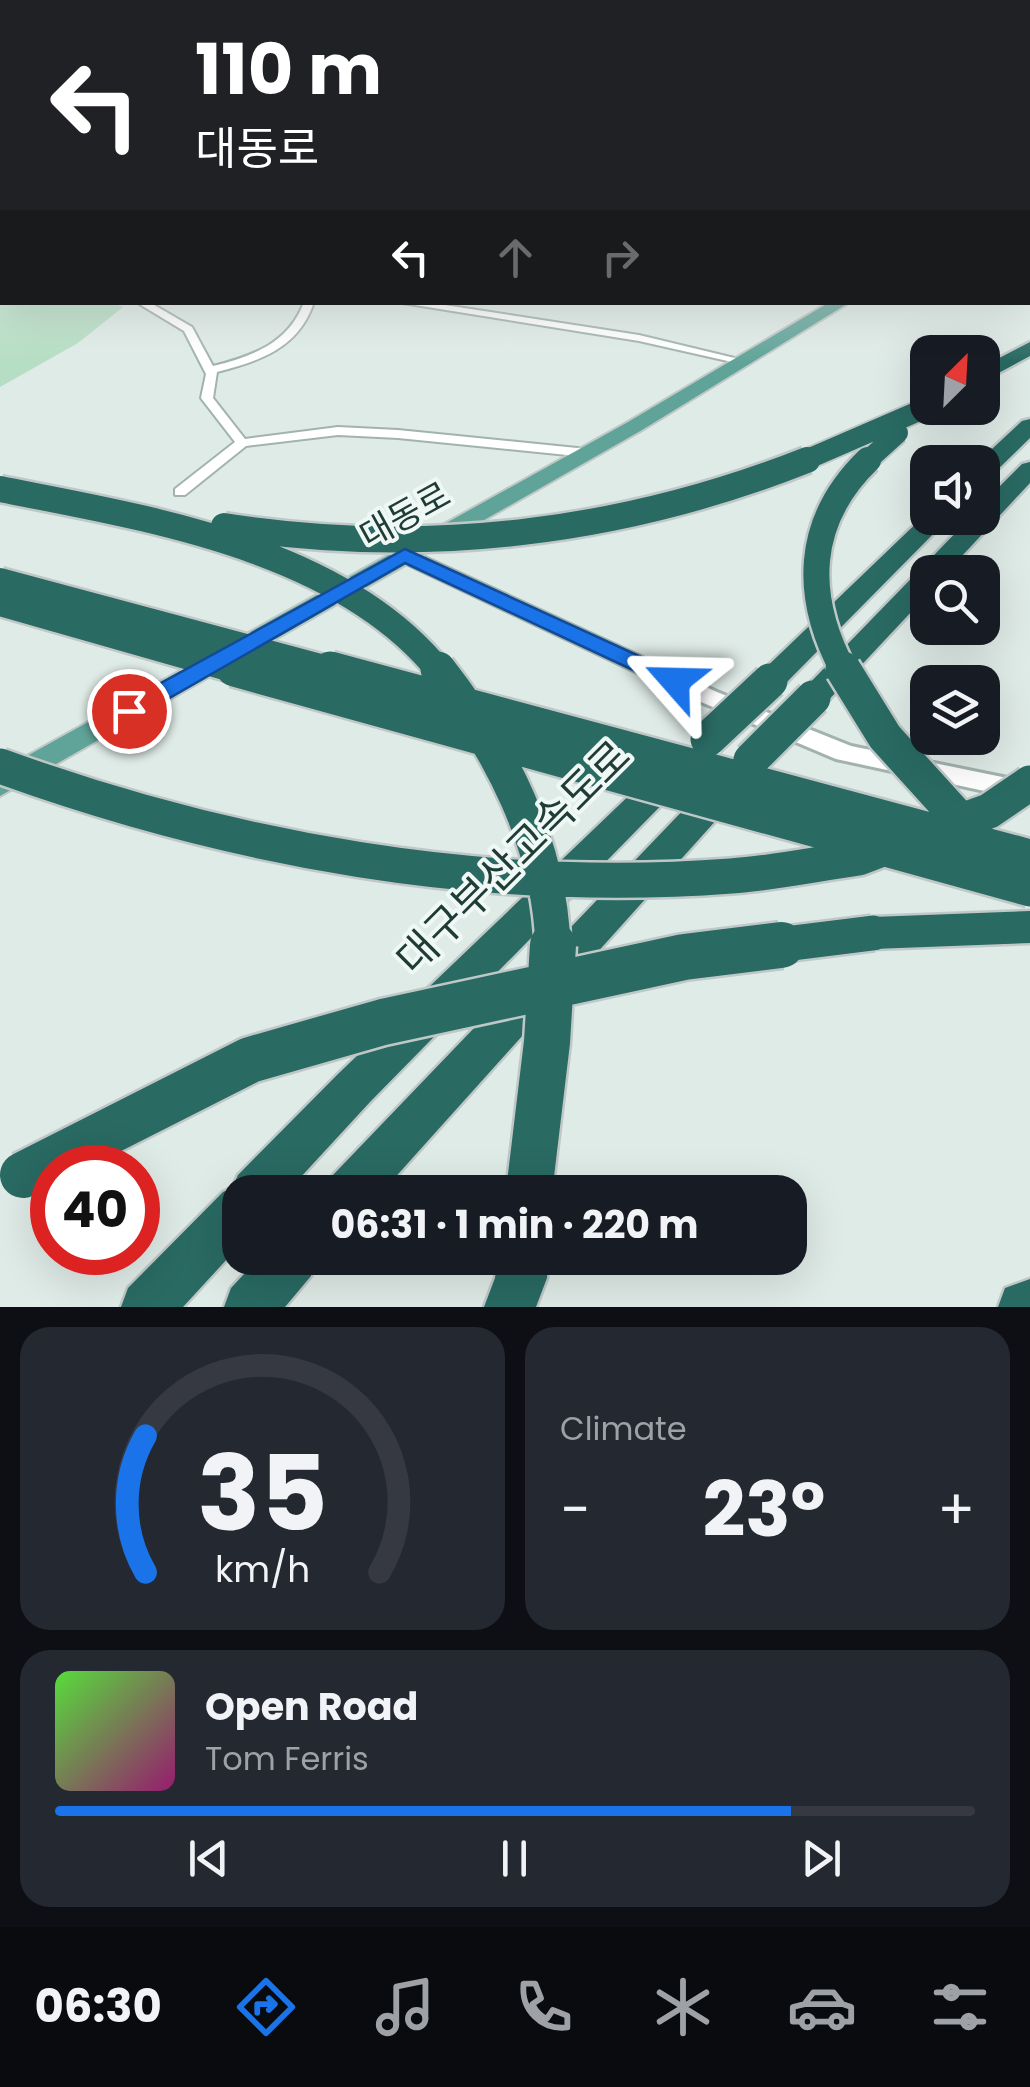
<!DOCTYPE html>
<html lang="en">
<head>
<meta charset="utf-8">
<style>
  body { margin:0; font-family:Poppins,"Noto Sans KR",sans-serif; background:#242831; color:#f1f3f6; height:100vh; display:flex; flex-direction:column; font-size:38px; white-space:nowrap }
  * { box-sizing:border-box; margin:0 }
  p { font-size:32px; color:#9ea1a6 }
  .icon { flex:none; width:55px; height:55px; fill:none; stroke:currentColor; stroke-width:2; stroke-linecap:round; stroke-linejoin:round }
  .map { position:relative; height:1307px; overflow:hidden }
  .drawer { display:flex; flex-direction:column; gap:20px; padding:20px; background:#0d0f14; flex:1 }
  .drawer>* { flex:none }
  .top-card { position:absolute; left:0px; top:0px; width:1030px; height:305px; box-shadow:0 10px 40px #0002; background:#202124; color:#fff; overflow:hidden }
  .needle { width:65px; rotate:24deg }
  .controls { position:absolute; left:910px; top:335px; display:grid; gap:20px }
  .controls a { display:grid; place-items:center; width:90px; height:90px; border-radius:20px; background:#171b24; box-shadow:0 10px 40px #0002; font-size:50px }
  .speed { position:absolute; left:30px; top:1145px; display:flex; gap:20px; font-size:50px; font-weight:700; text-align:center }
  .speed>* { display:grid; place-content:center; width:130px; height:130px; border-radius:50%; background:#171b24; box-shadow:0 10px 40px #0002; line-height:1 }
  .speed .limit { border:15px solid #d22; background:#fff; color:#111 }
  .pin { position:absolute; display:grid; place-items:center; width:85px; height:85px; color:#fff; margin:-42px; border:5px solid #fff; border-radius:50%; box-shadow:0 2px 10px #0007 }
  .me { position:absolute; width:110px; margin:-55px; rotate:295deg; stroke-linejoin:round; filter:drop-shadow(0 0 8px #0008) }
  .turn { display:flex; align-items:center; gap:35px; height:210px; padding:0 30px; font-size:45px }
  .turn .icon { width:130px; height:130px; stroke-width:2.5 }
  .turn b { display:block; font-size:70px; line-height:85px }
  .lanes { display:flex; align-items:center; height:95px; padding:0 30px; background:#0003; justify-content:center; gap:50px; direction:ltr }
  .lanes .off { opacity:.35 }
  .big { font-size:75px; font-weight:700; line-height:1.1 }
  .drawer .widget { flex:1; display:flex; flex-direction:column; justify-content:center; gap:15px; min-width:0; padding:0 35px; border-radius:30px; background:#242831 }
  .drawer .dial { align-items:center; gap:0 }
  .dial svg { height:260px; overflow:visible; fill:none; stroke:#363941; stroke-width:7; stroke-linecap:round; text-anchor:middle }
  .dial text { fill:#f1f3f6; stroke:none }
  .song { display:flex; align-items:center; gap:30px }
  .cover { width:120px; height:120px; border-radius:15px; background:linear-gradient(135deg,hsl(110 70% 55%),hsl(320 70% 35%)) }
  .played { height:10px; border-radius:5px; background:linear-gradient(90deg,#1a73e8 80%,#363941 80%) }
  .keys { display:flex; justify-content:space-around; direction:ltr }
  .heat { display:flex; justify-content:space-between; align-items:center; font-size:55px; direction:ltr }
  .drawer .tiles { flex:1; display:grid; gap:20px; grid-template-columns:1fr 1fr }
  .widget:last-child { grid-column:span 2 }
  .trip { position:absolute; left:222px; top:1175px; width:585px; height:100px; border-radius:30px; background:#171b24; box-shadow:0 10px 40px #0002; font-weight:700; line-height:100px; text-align:center }
  .tab-bar { display:flex; height:160px; justify-content:space-around; align-items:center; background:#090b0e; color:#9ea1a6 }
  .tab-bar .icon { width:70px; height:70px }
  .tab-bar .active { color:#1a73e8 }
  .tab-bar b { font-size:45px; color:#f1f3f6 }
  .map>svg:first-child { display:block }
  .green { fill:#b6dec4 }
  .lines { fill:none; stroke-linecap:round; stroke-linejoin:round }
  .minor-casing { stroke:#a2b3af; stroke-width:4 }
  .tertiary-casing { stroke:#a2b3af; stroke-width:6 }
  .primary-casing { stroke:#c0c8c7; stroke-width:4 }
  .motorway-casing { stroke:#c0c8c7; stroke-width:5 }
  .minor { fill:#fff; fill-rule:evenodd }
  .tertiary { fill:#fff; fill-rule:evenodd }
  .primary { fill:#60a499; fill-rule:evenodd }
  .motorway { fill:#296a63; fill-rule:evenodd }
  .motorway-bridge-far3-casing { stroke:#c0c8c7; stroke-width:24; stroke-linecap:butt }
  .motorway-bridge-far2-casing { stroke:#c0c8c7; stroke-width:31; stroke-linecap:butt }
  .motorway-bridge-far1-casing { stroke:#c0c8c7; stroke-width:40; stroke-linecap:butt }
  .motorway-bridge-casing { stroke:#c0c8c7; stroke-width:51; stroke-linecap:butt }
  .motorway-bridge-far3 { stroke:#296a63; stroke-width:20 }
  .motorway-bridge-far2 { stroke:#296a63; stroke-width:26 }
  .motorway-bridge-far1 { stroke:#296a63; stroke-width:35 }
  .motorway-bridge { stroke:#296a63; stroke-width:46 }
  .route { fill:#1a73e8; stroke:#114b97; stroke-width:2.5 }
  .labels { text-anchor:middle; stroke-width:8; stroke-linejoin:round; paint-order:stroke }
  .street-label { font-size:35px; fill:#1f3c37; stroke:#eff8f4 }
  .near-street-label { font-size:42px; fill:#1f3c37; stroke:#eff8f4 }
</style>
</head>
<body>
<div class="map">
<svg width="1030" height="1307" viewBox="0 0 1030 1307">
  <rect width="100%" height="100%" fill="#dfebe7"/>
  <path class="green" d="M0 259 2 302H110L123 307 78 343 0 387Z"/>
  <g class="lines">
    <defs>
      <path id="minor" d="M0 198H2V203H0Z
        M0 248 2 249V255L0 254Z
        M136 302H149L192 327 213 366C253 356 289 343 304 302H314C299 348 260 361 217 372L213 398 245 439 338 427 398 430 587 449 594 453 587 457 398 438 338 435 246 446 185 495H175V489L235 442 201 398 206 374 184 331Z
        M396 302H425L639 335 747 361 741 364 639 341Z"/>
      <path id="tertiary" d="M405 549 717 692 851 746 1022 781 1030 783V797L1022 799 836 759 701 702 398 559 395 555 398 551Z"/>
      <path id="primary" d="M1030 198V206L1028 207V199Z
        M830 302H850L642 430 0 796V771L628 422Z"/>
      <path id="motorway" d="M1030 342V356L982 382V367Z
        M1030 419V438L990 477 982 479V462H978L1022 421Z
        M1030 462V483L947 572H928V594L824 705H802L797 698 802 691 970 518H982V504L1022 464Z
        M927 513 928 518H949L781 688H759L755 681 759 674Z
        M674 760 686 764 691 772 686 780 370 1102 287 1192H240V1245L183 1307H121L128 1288 223 1192 232 1188 238 1175 338 1074 662 764Z
        M725 776 737 779 742 788 737 797 382 1192H326L333 1175 713 779Z
        M1030 911V943L873 949 859 944 853 933 859 922 873 917Z
        M259 1258H318L311 1276 285 1307H224L231 1288Z
        M498 1258H548L547 1278 536 1307H484L495 1278Z
        M1030 1279V1307H998L1005 1288Z"/>
    </defs>
    <use href="#minor" class="minor-casing"/>
    <use href="#tertiary" class="tertiary-casing"/>
    <use href="#primary" class="primary-casing"/>
    <use href="#motorway" class="motorway-casing"/>
    <use href="#minor" class="minor"/>
    <use href="#tertiary" class="tertiary"/>
    <use href="#primary" class="primary"/>
    <use href="#motorway" class="motorway"/>
    <defs>
      <path id="motorway-bridge-far3" d="M801 462 928 407
        M866 462 898 433"/>
      <path id="motorway-bridge-far2" d="M0 489C146 518 341 548 440 672
        M224 526C422 557 620 534 807 460
        M0 581 339 672
        M0 603 242 672
        M844 672C803 596 805 521 868 460"/>
      <path id="motorway-bridge-far1" d="M234 669 1030 889
        M330 669 1030 857
        M438 669C500 748 550 844 553 947
        M843 669 885 737 972 833
        M708 739 770 681
        M751 760 813 698
        M0 766C232 850 483 895 731 876 774 873 816 864 859 858L880 850
        M928 833 989 811 1030 783
        M761 947 873 933"/>
      <path id="motorway-bridge" d="M23 1175 250 1060 383 1022 684 957 781 945
        M529 1192 547 1042 553 945"/>
    </defs>
    <use href="#motorway-bridge-far3" class="motorway-bridge-far3-casing"/>
    <use href="#motorway-bridge-far2" class="motorway-bridge-far2-casing"/>
    <use href="#motorway-bridge-far1" class="motorway-bridge-far1-casing"/>
    <use href="#motorway-bridge" class="motorway-bridge-casing"/>
    <use href="#motorway-bridge-far3" class="motorway-bridge-far3"/>
    <use href="#motorway-bridge-far2" class="motorway-bridge-far2"/>
    <use href="#motorway-bridge-far1" class="motorway-bridge-far1"/>
    <use href="#motorway-bridge" class="motorway-bridge"/>
  </g>
  <linearGradient id="sky" x2="0" y2="1"><stop stop-color="#7fb9e0"/><stop offset="0.49" stop-color="#f1f6f4"/><stop offset="1" stop-color="#f1f6f4" stop-opacity="0"/></linearGradient>
  <rect width="1030" height="362" fill="url(#sky)"/>
  <path class="route" d="M405 549 683 676 687 681 675 688 667 686 405 563 138 716H121L117 711 121 705Z"/>
  <g class="labels">
    <g class="street-label">
      <text transform="translate(405 515) rotate(-29)" y="12">대동로</text>
    </g>
    <g class="near-street-label">
      <text transform="translate(513 857) rotate(-45)" y="15">대구부산고속도로</text>
    </g>
  </g>
</svg>
<div class="controls">
<a><svg class="needle" viewBox="-14 -14 28 28"><path d="M0-13l5 13h-10z" fill="#e53935"/><path d="M0 13l5-13h-10z" fill="#9ea1a6"/></svg></a>
<a><svg class="icon" aria-label="sound" viewBox="0 0 24 24"><path d="M4 9h4l5-4v14l-5-4H4zM17 9q2 3 0 6"/></svg></a>
<a><svg class="icon" aria-label="search" viewBox="0 0 24 24"><circle cx="10" cy="10" r="6"/><path d="M15 15l6 6"/></svg></a>
<a><svg class="icon" aria-label="layers" viewBox="0 0 24 24"><path d="M12 4l9 5-9 5-9-5zM3 14l9 5 9-5"/></svg></a>
</div>
<div class="speed"><div class="limit">40</div></div>
<div class="pin" style="left:129px;top:711px;background:#d93025"><svg class="icon" aria-label="arrive" viewBox="0 0 24 24"><path d="M6 21V4h12l-3 4 3 4H6"/></svg></div>
<svg class="me" style="left:675px;top:681px" viewBox="-20 -20 40 40"><path d="M0-17L14 15 0 8-14 15z" fill="#1a73e8" stroke="#fff" stroke-width="4"/></svg>
<div class="trip">06:31 · 1 min · 220 m</div>
<div class="top-card">
<div class="turn"><svg class="icon" aria-label="left" viewBox="0 0 24 24"><path d="M17 20v-9H6M10 6l-5 5 5 5"/></svg><div><b>110 m</b>대동로</div></div>
<div class="lanes"><svg class="icon" aria-label="left" viewBox="0 0 24 24"><path d="M17 20v-9H6M10 6l-5 5 5 5"/></svg><svg class="icon off" aria-label="ahead" viewBox="0 0 24 24"><path d="M12 20V5M6 11l6-6 6 6"/></svg><svg class="icon off" aria-label="right" viewBox="0 0 24 24"><path d="M7 20v-9h11M14 6l5 5-5 5"/></svg></div>
</div>
</div>
<section class="drawer">
<div class="tiles">
<div class="widget dial"><svg viewBox="0 0 100 80">
<path d="M14 69A42 42 0 1 1 86 69"/>
<path d="M14 69A42 42 0 0 1 14 27" stroke="#1a73e8"/>
<text x="50" y="56" font-size="32" font-weight="700">35</text>
<text x="50" y="72" font-size="11">km/h</text>
</svg></div>
<div class="widget"><p>Climate</p>
<div class="heat"><a>−</a><b class="big">23°</b><a>+</a></div>
</div>
<div class="widget">
<div class="song"><i class="cover"></i><div><b>Open Road</b><p>Tom Ferris</p></div></div>
<div class="played"></div>
<div class="keys"><svg class="icon" aria-label="previous" viewBox="0 0 24 24"><path d="M18 5L8 12l10 7zM5 5v14"/></svg><svg class="icon" aria-label="pause" viewBox="0 0 24 24"><path d="M8 5v14M16 5v14"/></svg><svg class="icon" aria-label="next" viewBox="0 0 24 24"><path d="M6 5l10 7-10 7zM19 5v14"/></svg></div>
</div>
</div>
</section>
<nav class="tab-bar">
<b>06:30</b>
<svg class="icon active" aria-label="directions" viewBox="0 0 24 24"><path d="M12 3l9 9-9 9-9-9zM9 14v-3h6M13 9l2 2-2 2"/></svg>
<svg class="icon" aria-label="music" viewBox="0 0 24 24"><path d="M9 18V5l10-2v13"/><circle cx="6" cy="18" r="3"/><circle cx="16" cy="16" r="3"/></svg>
<svg class="icon" aria-label="phone" viewBox="0 0 24 24"><path d="M5 4h4l2 5-3 2q2 4 5 5l2-3 5 2v4C11 20 4 13 5 4z"/></svg>
<svg class="icon" aria-label="climate" viewBox="0 0 24 24"><path d="M12 3v18M4 7l16 10M4 17L20 7"/></svg>
<svg class="icon" aria-label="car" viewBox="0 0 24 24"><path d="M5 17H2v-5l4-1 3-4h7l3 4 3 1v5h-3M9 17h6M6 11h13"/><circle cx="7" cy="17" r="2"/><circle cx="17" cy="17" r="2"/></svg>
<svg class="icon" aria-label="filters" viewBox="0 0 24 24"><path d="M4 7h16M4 17h16"/><circle cx="9" cy="7" r="2"/><circle cx="15" cy="17" r="2"/></svg>
</nav>
</body>
</html>
